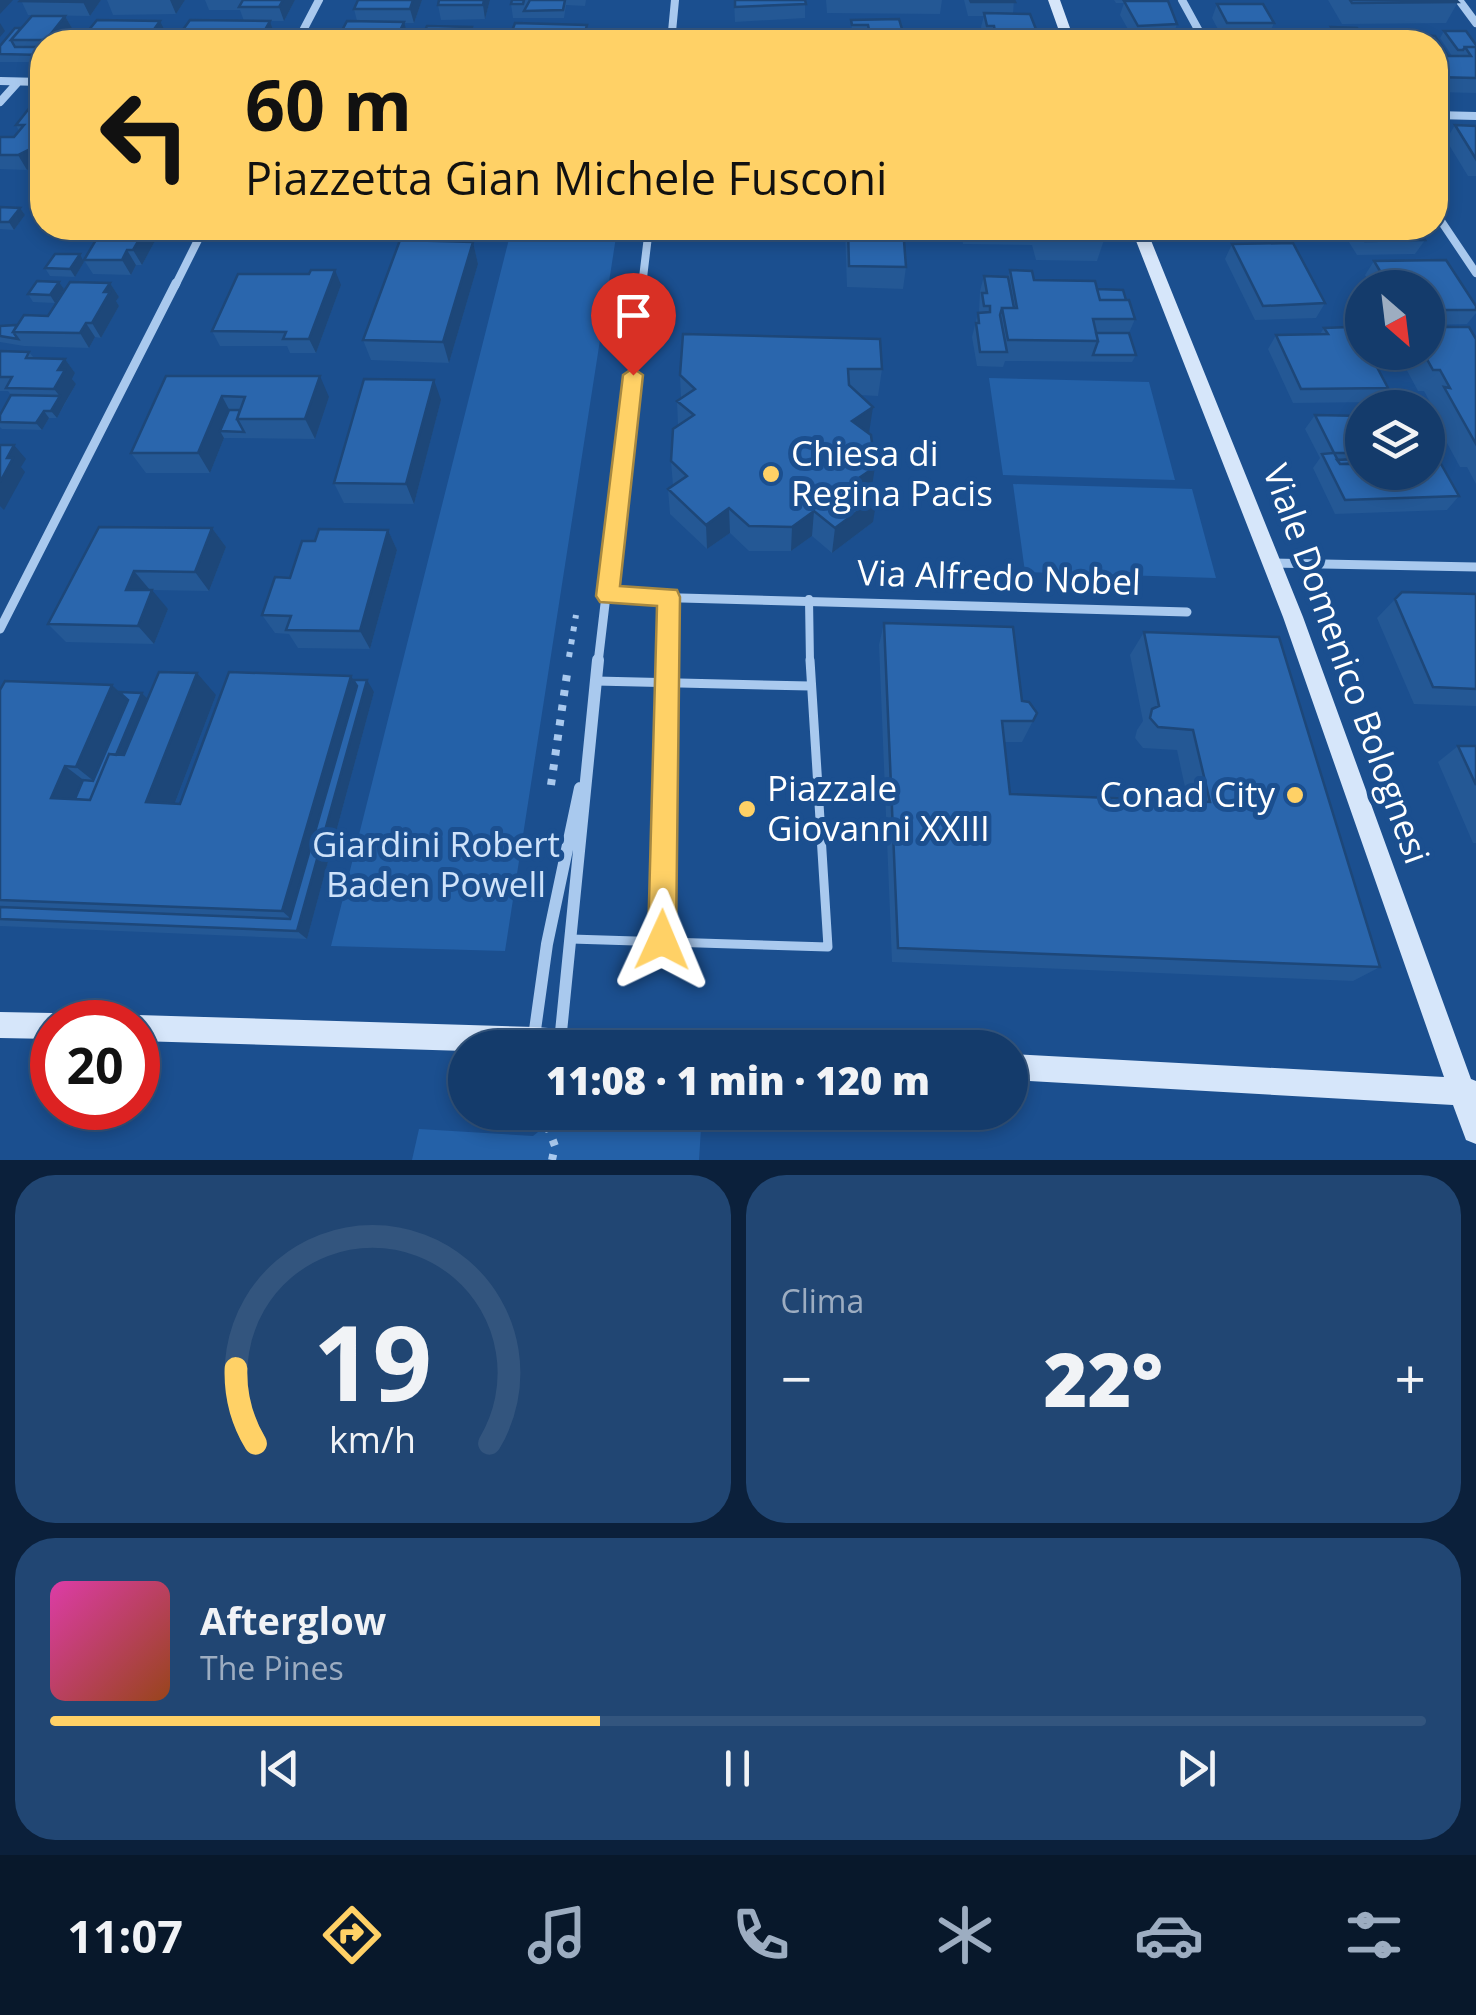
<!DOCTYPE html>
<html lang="it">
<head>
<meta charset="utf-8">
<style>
  body { margin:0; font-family:"Open Sans",sans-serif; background:#214673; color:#f1f3f6; height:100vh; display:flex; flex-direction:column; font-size:38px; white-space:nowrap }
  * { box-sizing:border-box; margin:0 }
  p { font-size:32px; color:#9dadc1 }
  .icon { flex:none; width:55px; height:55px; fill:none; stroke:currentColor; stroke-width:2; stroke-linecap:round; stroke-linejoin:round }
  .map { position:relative; height:1160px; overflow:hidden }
  .side { display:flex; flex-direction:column; gap:15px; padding:15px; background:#0b203b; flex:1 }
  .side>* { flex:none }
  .guide { position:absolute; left:30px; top:30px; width:1418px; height:210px; border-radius:40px; box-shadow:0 5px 15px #0003,0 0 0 2px #33557e; background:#ffd166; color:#111; overflow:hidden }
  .needle { width:65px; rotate:152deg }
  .fabs { position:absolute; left:1345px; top:270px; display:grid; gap:20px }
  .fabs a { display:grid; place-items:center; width:100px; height:100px; border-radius:50%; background:#143b6b; box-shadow:0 5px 15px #0003,0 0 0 2px #33557e; font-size:50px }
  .speed { position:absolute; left:30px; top:1000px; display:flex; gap:20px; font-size:50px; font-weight:700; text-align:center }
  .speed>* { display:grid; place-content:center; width:130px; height:130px; border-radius:50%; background:#143b6b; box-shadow:0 5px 15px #0003,0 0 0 2px #33557e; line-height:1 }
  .speed .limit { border:15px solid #d22; background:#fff; color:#111 }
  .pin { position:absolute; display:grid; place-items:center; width:85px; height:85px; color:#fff; margin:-102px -42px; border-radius:50% 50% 50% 0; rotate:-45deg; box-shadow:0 0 10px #0007 }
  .pin .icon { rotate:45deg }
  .me { position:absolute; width:110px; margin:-55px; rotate:1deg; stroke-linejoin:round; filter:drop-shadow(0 0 8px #0008) }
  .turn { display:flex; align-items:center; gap:35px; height:210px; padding:0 50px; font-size:45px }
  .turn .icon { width:130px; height:130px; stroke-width:2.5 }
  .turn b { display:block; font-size:70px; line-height:85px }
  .big { font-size:75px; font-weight:800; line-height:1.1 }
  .side .widget { flex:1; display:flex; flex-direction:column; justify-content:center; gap:15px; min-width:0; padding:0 35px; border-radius:40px; background:#214673 }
  .side .dial { align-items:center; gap:0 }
  .dial svg { height:260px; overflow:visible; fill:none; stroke:#33557e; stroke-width:7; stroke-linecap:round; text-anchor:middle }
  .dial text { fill:#f1f3f6; stroke:none }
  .song { display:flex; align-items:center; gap:30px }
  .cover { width:120px; height:120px; border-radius:15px; background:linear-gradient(135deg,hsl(320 70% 55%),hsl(20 70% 35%)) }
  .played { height:10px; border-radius:5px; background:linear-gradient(90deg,#ffd166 40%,#33557e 40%) }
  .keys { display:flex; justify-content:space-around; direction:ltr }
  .heat { display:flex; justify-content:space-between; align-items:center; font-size:55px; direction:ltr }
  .side .tiles { flex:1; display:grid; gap:15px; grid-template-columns:1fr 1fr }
  .widget:last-child { grid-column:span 2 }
  .trip { position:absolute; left:448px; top:1030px; width:580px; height:100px; border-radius:50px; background:#143b6b; box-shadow:0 5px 15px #0003,0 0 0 2px #33557e; font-weight:800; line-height:100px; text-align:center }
  .tabs { display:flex; height:160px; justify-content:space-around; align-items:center; background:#08182b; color:#9dadc1 }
  .tabs .icon { width:70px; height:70px }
  .tabs .current { color:#ffd166 }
  .tabs b { font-size:45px; color:#f1f3f6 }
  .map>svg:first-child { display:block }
  .green { fill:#2461a8 }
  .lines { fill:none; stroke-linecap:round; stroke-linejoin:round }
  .path-far1 { stroke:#a9c9ee; stroke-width:6; stroke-dasharray:5 8; stroke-linecap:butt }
  .path { stroke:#a9c9ee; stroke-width:8; stroke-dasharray:6 9; stroke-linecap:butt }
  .lane-far1 { stroke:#a9c9ee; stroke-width:8 }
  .lane { stroke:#a9c9ee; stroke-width:9 }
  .street-far2 { stroke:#a9c9ee; stroke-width:8 }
  .street-far1 { stroke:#a9c9ee; stroke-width:9 }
  .street { stroke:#a9c9ee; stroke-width:12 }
  .secondary { fill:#d6e6fa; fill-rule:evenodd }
  .wall { fill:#245895 }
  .shaded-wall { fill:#1d4779 }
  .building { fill:#2a66ad; stroke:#1d4779; stroke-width:2.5 }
  .route { fill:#ffd166; stroke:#a68842; stroke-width:2.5 }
  .poi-dot { fill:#ffd166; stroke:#1b4f8f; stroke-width:4 }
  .labels { text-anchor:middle; stroke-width:10; stroke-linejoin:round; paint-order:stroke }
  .poi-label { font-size:35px; fill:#fff; stroke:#1b4f8f; text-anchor:start }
  .street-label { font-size:35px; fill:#fff; stroke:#1b4f8f }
  .park-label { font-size:35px; fill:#cfe3fa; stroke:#1b4f8f }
</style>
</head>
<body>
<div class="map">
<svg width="1476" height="1160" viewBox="0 0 1476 1160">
  <rect width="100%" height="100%" fill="#1b4f8f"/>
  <path class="green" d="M510 235 616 237 505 951 331 946Z
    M989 378 1149 382 1175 480 1003 475Z
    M1013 484 1192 489 1216 578 1025 572Z
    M562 1113H702L699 1160H412L419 1129 533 1136Z"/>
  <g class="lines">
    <path class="path-far1" d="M569 657 576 615"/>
    <path class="path" d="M551 785 567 674
      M542 1112 555 1146 552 1160"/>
    <path class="lane-far1" d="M809 599 810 663
      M668 663 669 597"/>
    <path class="lane" d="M596 681 810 686
      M571 939 828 947 810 660
      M662 940 668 660"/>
    <path class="street-far2" d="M1182 0 1205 42
      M1459 0 1476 23
      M297 42 319 0
      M671 42 675 0
      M0 81 42 82
      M0 102 18 82
      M1435 115 1476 116
      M1435 212 1476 273
      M175 286 204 228
      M642 286 649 228"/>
    <path class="street-far1" d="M1272 563 1476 567
      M608 596 1187 612
      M0 629 176 283
      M598 663 643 283"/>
    <path class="street" d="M534 1037 547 944 580 788
      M560 1042 598 660"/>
    <path class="secondary" d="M1048 0H1060L1075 42H1063Z
      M1131 228H1146L1303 617 1471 1079 1476 1081V1144L1466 1140 1453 1105 1010 1080V1054L1444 1077 1283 617Z
      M0 1012 52 1013 61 1017 64 1022H52V1039L0 1038Z
      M138 1015 534 1027 647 1035 656 1039 660 1048H465V1051L138 1041V1022H127Z"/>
  </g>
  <path class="wall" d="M21 0H101L90 16 28 15Z
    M107 0H185L176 14 113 15Z
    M205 0H295L284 21H261H270L275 36 244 21 240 10H209Z
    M358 0H422L414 23H404L408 36 405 42H336L357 21 354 9Z
    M439 0H490L485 19 441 20 438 5Z
    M512 0H586L585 6 566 5 564 18H513L511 4Z
    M734 0H805V18L735 22Z
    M826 0H942L940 14 827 13Z
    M964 0H1014L1013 14 1039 37 1038 42H991V40H984L981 27 984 16H968Z
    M1114 0 1168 1 1177 24 1172 39 1134 40 1120 15 1124 3H1116Z
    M1328 0H1456L1458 2 1446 23 1342 24Z
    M1217 4 1274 23 1268 37H1222L1212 18Z
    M65 16 73 30 63 42H42V62H0V46L21 28Z
    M851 20 904 36 903 42H870L868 32H852Z
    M1331 27 1366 42H1325Z
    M1444 31H1466L1476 45V93L1435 92V42H1400L1404 35 1435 36 1448 56H1452L1440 38Z
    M42 97V162L27 170 0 169V137H14L19 131 16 125Z
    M1455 125 1476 126V176H1468L1446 140Z
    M0 207 20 208 25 215 14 230 0 229Z
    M71 228H101L98 232 74 231Z
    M259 228H377L375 233H361L360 237 271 236 269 232H261Z
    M463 228H495L494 234H482L480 228 464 231Z
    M845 228H903L906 267 903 289 847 287Z
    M960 228H1100L1104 240 1097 261 1036 260 1032 245 963 244Z
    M1206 228H1289L1288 230H1271L1269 235 1210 237Z
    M1340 228H1417L1425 240 1415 254 1357 255Z
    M155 230 153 234 156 239 142 265H136L131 275 93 274 84 260Z
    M473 242 478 264 449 363 371 360 363 340Z
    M1232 244 1325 303 1316 318 1255 320 1225 259Z
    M80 254 84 262 75 277 50 276 45 268Z
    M1374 261 1476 306V313L1467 324 1428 325V288H1372L1365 275Z
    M1010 270 1034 280 1097 289 1126 300 1135 319 1129 333 1136 355 1132 362 1005 361 1003 367 977 366 972 337 978 313 979 312 980 291 984 276 1008 277Z
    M59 282 64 289 55 303 33 302 28 294Z
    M110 283 119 297 116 301 119 306 101 338 95 337 89 348 24 346 0 342V326L17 325 48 316Z
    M341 285 316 353H290L287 346H220L212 331Z
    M1324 328 1388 388 1378 402 1293 403 1268 349 1276 335 1320 334Z
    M683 334 882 369 878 396 860 395 868 433 873 522 832 553 812 536 791 551H749L730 533 707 549 670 514 668 489 673 486 671 461 678 425 677 401 681 398 680 375Z
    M1476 339V484L1467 467H1460L1428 408 1431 404 1424 391H1418L1397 352H1428Z
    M0 351 29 352 34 358 65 359 75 373 72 379 76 384 57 418H49L42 430 2 429 0 427V415L11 395 8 391H0Z
    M166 376 329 397 315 439 224 438 210 473H146L131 453Z
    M441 400 414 504 344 503 334 483Z
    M1315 415 1362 416V472L1459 496 1447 510 1335 514 1313 468 1320 458 1305 429Z
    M99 527 212 528 226 547 209 591 150 590 168 609 154 644 66 642 48 624Z
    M388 530 397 550 370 649 298 648 289 634 275 633 262 615 315 541Z
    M1402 592 1476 594V706L1414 704 1377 618Z
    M884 623 1022 701 1037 713 1022 742H1004L1010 794 1188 801 1177 750 1143 748 1135 738 1137 730 1143 721 1130 655 1144 632 1380 967 1353 981 892 962 879 645Z
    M353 680 374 692 307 939 0 926V690L112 685 119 692 142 693 148 699 216 695 175 803 180 804Z
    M1458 746H1476V843H1473L1438 762Z"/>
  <path class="shaded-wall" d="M0 0H13L0 14Z
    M84 0H101L90 16 83 2Z
    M170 0H185L176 14Z
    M283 0H295L284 21 279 7Z
    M413 0H422L414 23 410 9Z
    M484 0H490L485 19 483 5Z
    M65 16 73 30 63 42H47L46 40Z
    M160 21 167 35 162 42H145Z
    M270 21 275 36 271 42H258Z
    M404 22 408 36 405 42H395Z
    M0 23 5 31 0 37Z
    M587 25V42H582Z
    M472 27 475 42H468Z
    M42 143V162L27 170 18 155Z
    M20 208 25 215 14 230 9 222Z
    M144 228H154L155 230 153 234 156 239 142 265 133 250Z
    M463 228H480L464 231Z
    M473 242 478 264 449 363 443 342Z
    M127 250 136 265 131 275 122 260Z
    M80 254 84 262 75 277 70 269Z
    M335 270 341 285 316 353 309 339Z
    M59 282 64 289 55 303 50 295Z
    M110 283 119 297 116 301 119 306 101 338 92 323 104 292Z
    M86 323 95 337 89 348 80 333Z
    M65 359 75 373 72 379 76 384 65 403 54 389 58 370Z
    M320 376 329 397 315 439 305 419Z
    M434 380 441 400 414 504 406 484Z
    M60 396 65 403 57 418 51 411Z
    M222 396 233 417 220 431 224 438 210 473 198 453Z
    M873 407 869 433 852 421Z
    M44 411 49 418 42 430 36 423Z
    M14 445 26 459 21 467 25 472 4 510 0 506V482L7 458Z
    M875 467 871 492 856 480Z
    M877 497 873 522 832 553 835 528Z
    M729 508 730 533 707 549 706 525Z
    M814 511 812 536 791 551 792 527Z
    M212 528 226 547 209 591 195 572Z
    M388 530 397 550 370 649 360 631Z
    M134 571 150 590H126Z
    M152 590 168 609 154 644 138 626Z
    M197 673 216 695 168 821 146 802Z
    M351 676 363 696 367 680 374 692 307 939 297 931 298 925 282 911Z
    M112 685 134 706 100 786 76 767Z
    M142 693 148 699 99 818 92 812Z
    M65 766 90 785 79 812 51 798Z"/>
  <path class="building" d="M21 0H84L83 2 20 1Z
    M243 0H283L279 7H239Z
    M358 0H413L410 9H354Z
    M439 0H484L483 5H438Z
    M512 0H524L523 4H511Z
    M530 0H565L563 10 524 11Z
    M735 0H805L806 4 735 7Z
    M970 0H1014L1015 2H971Z
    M1350 0H1456L1458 2 1352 3Z
    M1124 1H1168L1177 24 1138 26Z
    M1217 4H1263L1274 23H1227Z
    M984 13 1030 14 1039 37H1033L1035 42H997L994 26H987Z
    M32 16H65L46 40H11Z
    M899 19 904 36 871 39 868 25H852L851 20Z
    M97 20 160 21 145 42H88L96 31H88Z
    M190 20 270 21 258 42H174Z
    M347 21 404 22 395 42H336Z
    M515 23 587 25 582 42H508Z
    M427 26 472 27 468 42H420Z
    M1331 27 1357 28 1366 42H1340Z
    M15 28H21L11 40 15 47H42V55L0 54V46Z
    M738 30H776V39L820 36 821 42H737Z
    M1444 31H1466L1476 45V47H1465L1463 50H1458Z
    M820 34H825V42H821Z
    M1404 35 1435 36 1448 56H1471L1465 47H1476V78L1435 77V42H1409Z
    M1145 40 1184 41 1185 42H1146Z
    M38 97H42V143L18 155H0V137H14L24 125H16Z
    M1455 125 1476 126V159Z
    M0 207 20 208 9 222H0Z
    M103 228H146L133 250H127L122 260H84Z
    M848 228H903L906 267 849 266Z
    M1039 228H1100L1104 240 1042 239Z
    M1357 228H1417L1425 240 1365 241Z
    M400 240 473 242 443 342 363 340Z
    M1293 243 1325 303 1263 306 1232 244Z
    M55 254H80L70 269 45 268Z
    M1446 260 1476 306V310H1428V288H1390L1374 261Z
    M311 270H335L309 339H283L286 332 212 331 238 274H309Z
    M1010 270 1032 271 1034 280 1095 281 1100 300H1129L1135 319H1093L1098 341 1008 340 1002 308H1017Z
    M984 276 1008 277 1014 308H1002L1000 315 1007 352H980L976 323H979L978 313 990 312V306H984L982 293H987Z
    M37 281 59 282 50 295 28 294Z
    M70 282 110 283 104 292H110L92 323H86L80 333 13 332 24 315 48 316Z
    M1097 289 1123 290 1126 300H1100Z
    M17 325 13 332 18 339 0 336V326Z
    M1350 327 1357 331 1362 341V352H1369L1388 388 1301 389 1276 335 1328 334 1324 328Z
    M1428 327H1469L1476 339V444L1444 387 1450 388 1440 370H1433L1423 352H1428Z
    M1096 333H1129L1136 355H1093L1098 341Z
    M683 334 880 339 882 369H848L849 385 873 407 852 421 871 435 875 467 856 480 877 497 835 528 814 511 792 527 749 526 729 508 706 525 668 489 687 476 671 461 673 429 694 415 677 401 695 389 680 375Z
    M0 351 29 352 26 358 65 359 58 370H65L54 389 6 388 12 377H0Z
    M166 376H320L305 419H237L245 397 222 396 198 453H131Z
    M364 379 434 380 406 484 334 483Z
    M11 395 60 396 51 411H44L36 423 0 422V415Z
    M229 410H240L237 419 244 432 220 431Z
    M1315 415 1362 416V454L1361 453H1334L1340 464 1362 463V472H1428V465L1441 464 1459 496 1345 500 1322 454 1334 453Z
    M0 445H14L7 458H13L0 482Z
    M1356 459 1359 464H1340L1337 460Z
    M99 527 212 528 195 572 134 571 126 590H152L138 626 48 624Z
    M319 529 388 530 360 631 286 630 291 616 262 615 275 577 290 578 302 541H315Z
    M1402 592 1476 594V689L1433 687 1395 599Z
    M884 623 1013 627 1022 701 1029 702 1037 713 1033 721H1002L1010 794 1210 802 1193 730 1158 727 1150 718 1152 709 1159 706 1144 632 1279 637 1380 967 898 948Z
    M159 672 197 673 146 802 180 804 229 672 351 676 282 911 0 900V690L5 681 112 685 76 767 65 766 51 798 90 800 109 754 124 755Z
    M353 680H367L297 931 0 919V907L290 919 357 686Z
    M119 692 142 693 116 755 109 754 90 800 75 799 83 780 93 781 128 700Z
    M1458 746H1476V785Z"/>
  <path class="route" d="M633 368 643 375 620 586 677 590 680 597 676 940 672 950 662 954 652 950 648 940 657 606 600 602 596 596 623 375Z"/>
  <g class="poi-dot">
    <circle cx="771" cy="474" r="10"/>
    <circle cx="1295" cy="795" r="10"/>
    <circle cx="747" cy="809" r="10"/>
  </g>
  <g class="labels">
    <g class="poi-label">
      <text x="791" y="466">Chiesa di<tspan x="791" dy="40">Regina Pacis</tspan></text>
      <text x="767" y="801">Piazzale<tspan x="767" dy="40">Giovanni XXIII</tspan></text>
      <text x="1275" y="807" text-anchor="end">Conad City</text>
    </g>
    <g class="street-label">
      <text transform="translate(999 578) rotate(2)" y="12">Via Alfredo Nobel</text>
      <text transform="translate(1346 664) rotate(70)" y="12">Viale Domenico Bolognesi</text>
    </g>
    <g class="park-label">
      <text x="436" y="857">Giardini Robert<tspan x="436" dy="40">Baden Powell</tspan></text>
    </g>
  </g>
</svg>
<div class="fabs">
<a><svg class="needle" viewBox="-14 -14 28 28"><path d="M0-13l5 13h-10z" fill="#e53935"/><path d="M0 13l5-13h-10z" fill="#9dadc1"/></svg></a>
<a><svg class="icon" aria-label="layers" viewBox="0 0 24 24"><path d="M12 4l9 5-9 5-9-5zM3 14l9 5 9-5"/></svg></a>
</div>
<div class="speed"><div class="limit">20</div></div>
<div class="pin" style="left:633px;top:375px;background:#d93025"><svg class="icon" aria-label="arrive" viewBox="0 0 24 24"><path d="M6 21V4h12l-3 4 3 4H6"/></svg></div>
<svg class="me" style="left:662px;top:940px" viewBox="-20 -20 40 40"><path d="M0-17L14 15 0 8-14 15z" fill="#ffd166" stroke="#fff" stroke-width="4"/></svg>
<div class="trip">11:08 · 1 min · 120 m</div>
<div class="guide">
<div class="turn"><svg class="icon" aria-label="left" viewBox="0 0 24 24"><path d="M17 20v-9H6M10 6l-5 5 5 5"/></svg><div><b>60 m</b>Piazzetta Gian Michele Fusconi</div></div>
</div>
</div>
<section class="side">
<div class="tiles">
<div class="widget dial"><svg viewBox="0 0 100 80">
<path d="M14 69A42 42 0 1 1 86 69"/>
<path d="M14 69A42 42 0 0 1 8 46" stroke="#ffd166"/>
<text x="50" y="56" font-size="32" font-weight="700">19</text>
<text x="50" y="72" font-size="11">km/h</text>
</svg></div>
<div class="widget"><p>Clima</p>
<div class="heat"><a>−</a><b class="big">22°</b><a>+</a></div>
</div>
<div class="widget">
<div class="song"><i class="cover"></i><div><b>Afterglow</b><p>The Pines</p></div></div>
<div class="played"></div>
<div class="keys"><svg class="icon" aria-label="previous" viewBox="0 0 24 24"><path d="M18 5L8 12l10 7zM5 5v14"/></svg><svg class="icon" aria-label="pause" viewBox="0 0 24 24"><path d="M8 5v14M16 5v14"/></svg><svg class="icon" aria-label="next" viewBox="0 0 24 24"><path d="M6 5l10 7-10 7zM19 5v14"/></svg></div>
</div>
</div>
</section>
<nav class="tabs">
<b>11:07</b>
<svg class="icon current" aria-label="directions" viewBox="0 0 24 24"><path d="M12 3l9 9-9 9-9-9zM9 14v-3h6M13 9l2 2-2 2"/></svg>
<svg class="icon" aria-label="music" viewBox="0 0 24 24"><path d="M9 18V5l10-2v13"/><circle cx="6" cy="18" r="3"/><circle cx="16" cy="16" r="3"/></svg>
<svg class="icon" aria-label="phone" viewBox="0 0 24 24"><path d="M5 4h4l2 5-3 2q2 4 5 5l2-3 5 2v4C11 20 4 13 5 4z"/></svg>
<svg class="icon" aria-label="climate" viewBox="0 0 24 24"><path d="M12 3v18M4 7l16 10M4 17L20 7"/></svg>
<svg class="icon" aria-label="car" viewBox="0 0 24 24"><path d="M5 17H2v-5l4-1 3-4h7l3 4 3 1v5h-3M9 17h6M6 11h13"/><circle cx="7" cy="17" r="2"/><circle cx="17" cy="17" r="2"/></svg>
<svg class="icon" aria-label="filters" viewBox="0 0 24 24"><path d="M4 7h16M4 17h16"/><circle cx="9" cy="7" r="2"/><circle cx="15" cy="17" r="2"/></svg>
</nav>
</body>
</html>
